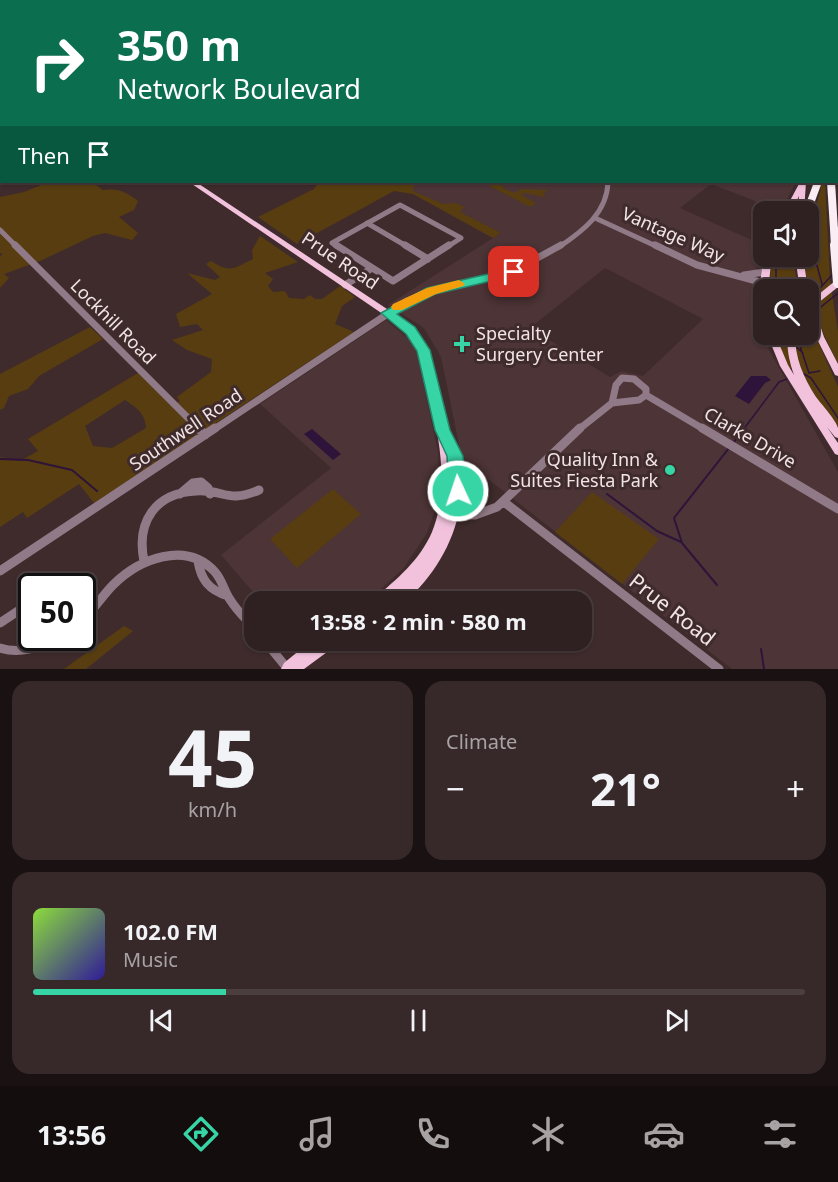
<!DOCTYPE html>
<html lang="en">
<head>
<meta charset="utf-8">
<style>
  body { margin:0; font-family:"Noto Sans",sans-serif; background:#37282a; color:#f1f3f6; height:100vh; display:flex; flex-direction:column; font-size:22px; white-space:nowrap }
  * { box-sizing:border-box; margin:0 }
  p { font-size:20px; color:#a7a3a5 }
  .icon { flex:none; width:33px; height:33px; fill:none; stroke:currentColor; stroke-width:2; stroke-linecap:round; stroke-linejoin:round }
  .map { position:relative; height:669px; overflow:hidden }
  .sheet { display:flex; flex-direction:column; gap:12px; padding:12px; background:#1a1212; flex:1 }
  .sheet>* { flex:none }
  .hud { position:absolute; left:0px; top:0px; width:838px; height:183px; box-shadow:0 2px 4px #0004,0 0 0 2px #4a3e3f; background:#0b6e4f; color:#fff; overflow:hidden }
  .fabs { position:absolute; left:753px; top:201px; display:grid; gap:12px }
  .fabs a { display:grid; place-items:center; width:66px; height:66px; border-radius:12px; background:#2f2021; box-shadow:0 2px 4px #0004,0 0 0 2px #4a3e3f; font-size:30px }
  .speed { position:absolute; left:18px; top:573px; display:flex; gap:12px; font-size:30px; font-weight:700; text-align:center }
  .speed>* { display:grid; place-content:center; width:78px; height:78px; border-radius:50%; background:#2f2021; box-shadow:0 2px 4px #0004,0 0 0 2px #4a3e3f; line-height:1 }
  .speed .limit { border:3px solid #111; border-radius:9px; background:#fff; color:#111 }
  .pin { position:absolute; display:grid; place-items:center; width:51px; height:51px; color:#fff; margin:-26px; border-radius:12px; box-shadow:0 3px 9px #0006 }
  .me { position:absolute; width:66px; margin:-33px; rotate:357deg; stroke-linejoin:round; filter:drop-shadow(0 0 4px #0008) }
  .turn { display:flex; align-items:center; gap:21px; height:126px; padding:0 18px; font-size:27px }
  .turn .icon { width:78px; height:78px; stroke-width:2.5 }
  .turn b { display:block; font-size:42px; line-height:51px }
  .then { display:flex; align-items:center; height:57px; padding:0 18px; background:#0003; gap:12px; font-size:22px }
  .big { font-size:45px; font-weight:700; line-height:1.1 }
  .sheet .tile { flex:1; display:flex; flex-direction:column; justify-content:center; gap:9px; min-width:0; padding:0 21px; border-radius:18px; background:#37282a }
  .sheet .dial { align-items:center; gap:0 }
  .dial b { font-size:78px; line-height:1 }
  .song { display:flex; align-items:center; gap:18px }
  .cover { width:72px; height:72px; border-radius:9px; background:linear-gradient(135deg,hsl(90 70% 55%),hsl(250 70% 35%)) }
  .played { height:6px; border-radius:3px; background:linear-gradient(90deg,#37d4a6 25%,#4a3e3f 25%) }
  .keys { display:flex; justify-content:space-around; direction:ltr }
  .heat { display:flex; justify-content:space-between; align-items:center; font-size:33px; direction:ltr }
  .sheet .tiles { flex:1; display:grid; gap:12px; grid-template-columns:1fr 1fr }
  .tile:last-child { grid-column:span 2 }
  .trip { position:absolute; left:244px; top:591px; width:348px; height:60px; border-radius:18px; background:#2f2021; box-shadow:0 2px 4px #0004,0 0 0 2px #4a3e3f; font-weight:700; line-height:60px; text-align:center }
  .menu { display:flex; height:96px; justify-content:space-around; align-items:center; background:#130d0d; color:#a7a3a5 }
  .menu .icon { width:42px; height:42px }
  .menu .selected { color:#37d4a6 }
  .menu b { font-size:27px; color:#f1f3f6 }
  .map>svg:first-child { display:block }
  .built { fill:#4d3436; fill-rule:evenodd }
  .green { fill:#583d10; fill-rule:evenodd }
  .water { fill:#2e143a }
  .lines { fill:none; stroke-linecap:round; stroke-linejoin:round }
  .stream-far1 { stroke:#2e143a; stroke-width:1.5 }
  .stream { stroke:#2e143a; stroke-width:2 }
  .river { fill:#2e143a; fill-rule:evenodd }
  .minor-far3 { stroke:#917a87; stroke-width:4 }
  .minor-far2 { stroke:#917a87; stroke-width:5 }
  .minor-far1 { stroke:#917a87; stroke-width:7 }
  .minor { stroke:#917a87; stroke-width:9 }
  .major { fill:#f2c2dc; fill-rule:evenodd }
  .highway { fill:#faeef4; fill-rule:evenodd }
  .major-bridge { stroke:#f2c2dc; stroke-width:8 }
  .highway-bridge-far1 { stroke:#faeef4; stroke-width:8 }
  .highway-bridge { stroke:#faeef4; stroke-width:10 }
  .route { fill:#37d4a6; stroke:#248a6c; stroke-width:1.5 }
  .slow { fill:#f59e0b }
  .poi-dot { fill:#37d4a6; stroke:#3f2b2c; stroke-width:2 }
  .labels { text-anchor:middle; stroke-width:6; stroke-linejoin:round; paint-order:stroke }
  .street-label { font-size:18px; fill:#f1e4e5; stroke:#3f2b2c }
  .poi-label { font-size:18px; fill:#f1e4e5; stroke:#3f2b2c; text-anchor:start }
  .near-street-label { font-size:21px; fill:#f1e4e5; stroke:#3f2b2c }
</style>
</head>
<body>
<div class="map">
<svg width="838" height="669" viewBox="0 0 838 669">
  <rect width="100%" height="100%" fill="#3f2b2c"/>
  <path class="built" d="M265 0H808L807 2Z
    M414 182H796L781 211 711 184 680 208 763 245 757 269 756 301 764 334 769 350 838 472V669H732L462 459 441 357 424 328 388 305 493 238 401 187ZM605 268 703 319 643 376 622 371 610 377 530 328Z
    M386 320 410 340 417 353 438 452 440 495 427 533 403 569 372 597 363 601H261L221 555 331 468 260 404Z"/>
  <path class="green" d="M49 182H105L96 185 103 190C119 188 126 192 138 201L134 210 119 217 138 233 132 240 105 233 93 236 40 261 4 274 9 278 0 288V256L3 254 0 253V197L24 192Z
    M316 182H427L413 186V191L443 204 456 203 464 207 460 212 501 233 493 238 413 194 394 191 297 244 258 217 314 189 318 183Z
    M482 182 502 184 503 188 514 193 522 189 548 190 543 194 546 196 544 197 525 193 521 195 536 203 530 207Z
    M820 182H825L830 280 838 332V364C821 330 806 295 804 257L808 256V212L809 210 815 211 821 188 819 186Z
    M260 236 298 262 265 273 273 279 268 286 273 292 285 291 289 298 304 299 310 295 315 299H322L340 286 355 297 342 306 335 324 354 332 94 503 79 484 27 518 23 512 0 527V457L20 461 38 451 28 439 138 373 171 406 180 401 177 397 211 372 212 359 187 350 172 340 203 330 197 324 180 327 176 314 212 294 187 273 215 280 220 277 206 264 211 261C230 273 233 269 253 259L252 250ZM125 400C137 408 145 413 146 428L112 448 93 446 85 426Z
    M772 257H793L798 289 769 290Z
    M809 322 838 387V430L797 368H789L775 335 808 334Z
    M90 327 103 339 39 376 28 389 9 396 4 408 0 410V374Z
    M333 489 361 514 297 568 270 539Z
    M592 492 659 539 622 584 555 532Z
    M124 626 133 631 86 669H64Z"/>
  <path class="water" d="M751 376H766L771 380 765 383 749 404 735 396Z
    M312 429 341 454 333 460 304 434Z"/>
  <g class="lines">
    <path class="stream-far1" d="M144 0 150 2
      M814 209 812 247 822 284
      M793 212 797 200
      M776 290V267L779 256
      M810 299 833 274
      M816 311 838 293
      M783 334 786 339
      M799 334V343L809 373
      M795 346 803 353
      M809 373 820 371
      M804 374 811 378 838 418
      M743 430 779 382 787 379"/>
    <path class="stream" d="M734 442 744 428
      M0 459 28 460 72 470 97 491
      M607 494 657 531 681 542
      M717 585 682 543 674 518 729 448
      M761 649 764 669"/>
    <path class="river" d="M0 36H2V38H0Z"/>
    <path class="minor-far3" d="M205 0H224
      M247 0 249 2
      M508 0 519 2
      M789 0 795 2
      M106 1 115 2
      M36 2 41 0
      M344 2 349 0
      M602 2 613 0
      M733 2 736 0"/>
    <path class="minor-far2" d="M595 218 658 247
      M367 223 408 247
      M0 230 17 247
      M338 247 332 243 400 205 461 238 447 247
      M559 247C583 231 607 213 608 182"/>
    <path class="minor-far1" d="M15 245 200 430
      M336 245 393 281 449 245
      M405 245 428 259
      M655 245 697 265 764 283
      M744 275 765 272
      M345 285 372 268
      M622 378 634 379 646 389V395L639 400 612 403 616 385Z
      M646 395 705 430
      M213 430 407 301 430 292 512 272 561 245
      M578 430 612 403"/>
    <path class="minor" d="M198 428 205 435
      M702 428 838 509
      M180 494 193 483 201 482 208 488 210 494
      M504 502 719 669
      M449 514 475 515 497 507 580 428
      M144 561C136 522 155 493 196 491 225 489 226 504 259 490
      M198 561C201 580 209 590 228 596
      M0 571 215 428
      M82 620C94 610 102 596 113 585 139 559 186 540 215 572 223 581 224 592 231 601 237 611 247 620 255 629
      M0 623 30 603
      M264 640 287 668
      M0 648C20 654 38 648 56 638"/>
    <path class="major" d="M813 0H817L816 2H812Z
      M0 48H2V51H0Z
      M189 182H196L402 319C425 340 431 361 438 390 441 404 445 419 447 433 454 441 458 455 460 466 468 518 443 568 405 602H390L392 598 388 602H373L375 598C397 579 420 560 432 532 449 490 440 444 431 401 428 383 425 364 417 348 412 338 404 330 396 323ZM451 473C453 485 452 498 449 509L452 485Z
      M800 182H806L804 212H798L799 196 791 212H784Z
      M764 256H772L768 290H764V307L760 305V283Z
      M795 256H803L808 290H800Z
      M835 281H838V287L808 311V303Z
      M814 316 818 319 824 337 838 364V376L835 375 816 337 810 319Z
      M767 334H775L788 365 794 375C789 361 787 349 787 334H795C795 358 803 377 816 397 822 405 836 420 838 428 838 431 838 435 838 438L835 437 827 427 838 443V455L835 454 780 366Z
      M312 640H340L338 644 304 669H281L284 663Z"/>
    <path class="highway" d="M822 0H828L821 2Z
      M838 3V8L837 9V4Z
      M837 22 838 23V32L837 31Z
      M837 120H838V132H837Z
      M814 182H822L811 212 808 214V212H803Z
      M827 182H835L838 230 834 232 830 229Z"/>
    <path class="major-bridge" d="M808 303 814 319"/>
    <path class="highway-bridge-far1" d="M834 229 835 247"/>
    <path class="highway-bridge" d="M835 245 838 283"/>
  </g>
  <path class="route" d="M514 268 518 269 520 272 518 275 435 294 397 314 415 327 430 350 450 430 463 456 466 491 464 496 458 498 452 496 449 491 447 456 435 430 417 351 406 334 381 313 427 288Z"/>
  <path class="slow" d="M459 280 465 284 463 286 436 294 402 310H393L391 307 393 304 427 288Z"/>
  <g class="poi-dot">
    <path d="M459 335h6v6h6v6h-6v6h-6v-6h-6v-6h6z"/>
    <circle cx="670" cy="470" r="6"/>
  </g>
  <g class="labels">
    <g class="street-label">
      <text transform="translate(673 235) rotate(24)" y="6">Vantage Way</text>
      <text transform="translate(340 261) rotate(34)" y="6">Prue Road</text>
      <text transform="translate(113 322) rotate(45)" y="6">Lockhill Road</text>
      <text transform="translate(186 430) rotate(-34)" y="6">Southwell Road</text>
      <text transform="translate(750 438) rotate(30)" y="6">Clarke Drive</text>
    </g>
    <g class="poi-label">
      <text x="476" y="340">Specialty<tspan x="476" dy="21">Surgery Center</tspan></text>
      <text x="658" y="466" text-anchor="end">Quality Inn &amp;<tspan x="658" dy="21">Suites Fiesta Park</tspan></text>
    </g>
    <g class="near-street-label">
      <text transform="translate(672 610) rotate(38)" y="7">Prue Road</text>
    </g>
  </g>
</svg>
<div class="fabs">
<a><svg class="icon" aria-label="sound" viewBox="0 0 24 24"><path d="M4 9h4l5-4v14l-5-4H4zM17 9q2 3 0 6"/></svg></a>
<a><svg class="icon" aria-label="search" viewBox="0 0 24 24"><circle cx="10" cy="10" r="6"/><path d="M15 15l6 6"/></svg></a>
</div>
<div class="speed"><div class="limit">50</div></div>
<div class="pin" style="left:514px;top:272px;background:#d93025"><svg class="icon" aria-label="arrive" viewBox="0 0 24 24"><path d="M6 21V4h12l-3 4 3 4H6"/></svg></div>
<svg class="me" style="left:458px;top:491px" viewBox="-20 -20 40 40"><circle r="17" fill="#37d4a6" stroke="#fff" stroke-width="3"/><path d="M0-11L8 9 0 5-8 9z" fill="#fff"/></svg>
<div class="trip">13:58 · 2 min · 580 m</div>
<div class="hud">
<div class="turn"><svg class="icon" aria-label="right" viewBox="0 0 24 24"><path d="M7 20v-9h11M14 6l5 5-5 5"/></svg><div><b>350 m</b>Network Boulevard</div></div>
<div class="then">Then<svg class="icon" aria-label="arrive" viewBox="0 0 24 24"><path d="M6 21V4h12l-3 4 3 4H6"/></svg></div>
</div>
</div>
<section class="sheet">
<div class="tiles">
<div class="tile dial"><b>45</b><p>km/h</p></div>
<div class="tile"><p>Climate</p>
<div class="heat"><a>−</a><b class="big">21°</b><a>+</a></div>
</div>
<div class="tile">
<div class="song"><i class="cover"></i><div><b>102.0 FM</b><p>Music</p></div></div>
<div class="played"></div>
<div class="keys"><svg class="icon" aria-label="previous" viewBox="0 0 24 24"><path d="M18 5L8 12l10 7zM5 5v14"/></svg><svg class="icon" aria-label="pause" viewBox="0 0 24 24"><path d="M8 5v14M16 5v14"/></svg><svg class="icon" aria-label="next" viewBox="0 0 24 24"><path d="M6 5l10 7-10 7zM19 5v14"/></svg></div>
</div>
</div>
</section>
<nav class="menu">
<b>13:56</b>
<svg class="icon selected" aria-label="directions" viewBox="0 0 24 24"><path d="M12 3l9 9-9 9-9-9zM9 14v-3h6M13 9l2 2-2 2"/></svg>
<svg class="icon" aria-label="music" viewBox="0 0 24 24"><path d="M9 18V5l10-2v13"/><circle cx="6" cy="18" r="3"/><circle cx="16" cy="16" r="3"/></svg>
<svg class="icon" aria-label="phone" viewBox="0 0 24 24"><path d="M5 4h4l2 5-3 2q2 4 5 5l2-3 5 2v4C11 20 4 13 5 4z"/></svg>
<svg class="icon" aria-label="climate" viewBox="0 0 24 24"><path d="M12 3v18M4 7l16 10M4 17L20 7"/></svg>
<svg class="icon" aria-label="car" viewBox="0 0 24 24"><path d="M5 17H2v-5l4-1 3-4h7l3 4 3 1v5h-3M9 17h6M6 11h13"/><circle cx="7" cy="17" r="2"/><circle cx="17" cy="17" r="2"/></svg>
<svg class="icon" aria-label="filters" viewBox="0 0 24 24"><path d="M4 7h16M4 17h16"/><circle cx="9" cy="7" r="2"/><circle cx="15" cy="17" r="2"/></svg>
</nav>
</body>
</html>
